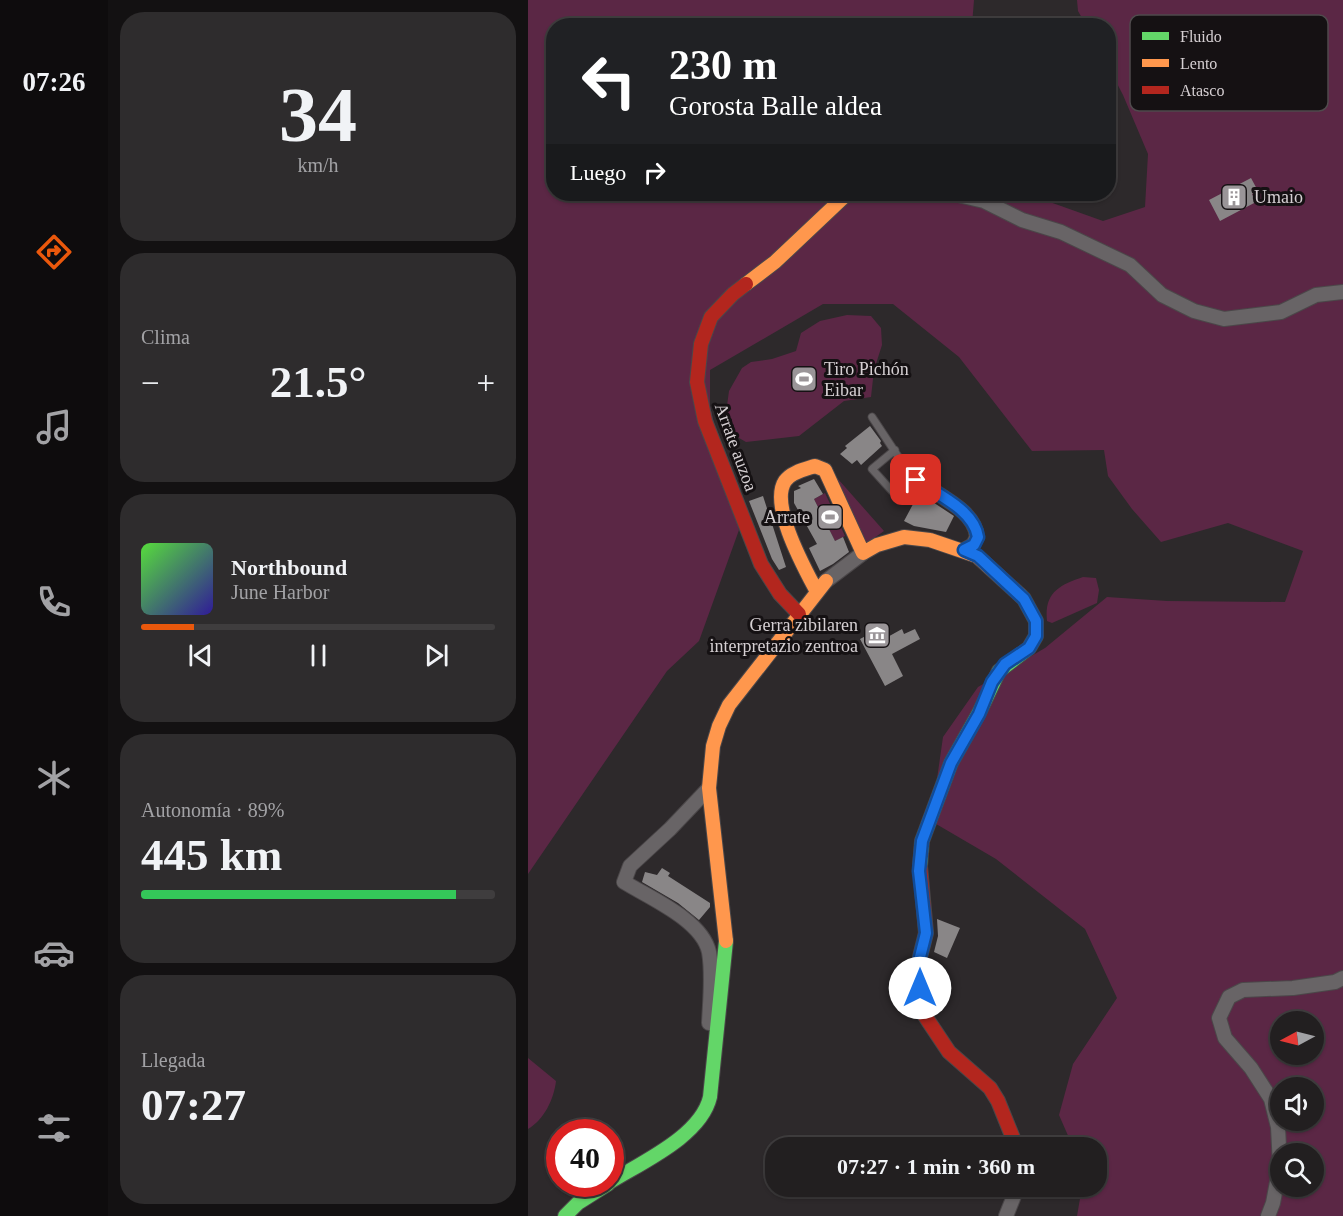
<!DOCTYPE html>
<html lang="es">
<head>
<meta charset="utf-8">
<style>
  body { margin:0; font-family:"Times New Roman",serif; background:#2e2c2d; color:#f1f3f6; height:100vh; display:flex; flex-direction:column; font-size:22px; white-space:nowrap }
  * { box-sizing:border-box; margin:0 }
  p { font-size:20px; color:#a2a2a5 }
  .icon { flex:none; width:33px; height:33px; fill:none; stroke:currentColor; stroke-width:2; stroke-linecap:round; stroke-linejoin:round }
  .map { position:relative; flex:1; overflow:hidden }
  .drawer { display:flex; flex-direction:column; gap:12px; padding:12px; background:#131112; width:420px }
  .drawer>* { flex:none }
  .guide { position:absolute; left:18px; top:18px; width:570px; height:183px; border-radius:24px; box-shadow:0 2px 4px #0004,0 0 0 2px #3f3d3e; background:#202124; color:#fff; overflow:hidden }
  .needle { width:39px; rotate:263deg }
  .controls { position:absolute; left:742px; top:1011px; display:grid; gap:12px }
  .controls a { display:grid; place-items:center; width:54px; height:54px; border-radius:50%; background:#221f20; box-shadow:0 2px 4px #0004,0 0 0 2px #3f3d3e; font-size:30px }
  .speed { position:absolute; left:18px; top:1119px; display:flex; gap:12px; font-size:30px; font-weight:700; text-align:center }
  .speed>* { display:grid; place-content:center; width:78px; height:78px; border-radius:50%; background:#221f20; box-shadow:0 2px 4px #0004,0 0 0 2px #3f3d3e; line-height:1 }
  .speed .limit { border:9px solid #d22; background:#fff; color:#111 }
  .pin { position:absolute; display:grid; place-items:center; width:51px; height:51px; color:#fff; margin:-26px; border-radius:12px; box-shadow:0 3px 9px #0006 }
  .me { position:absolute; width:66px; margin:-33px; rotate:0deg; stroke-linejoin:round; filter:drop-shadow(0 0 4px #0008) }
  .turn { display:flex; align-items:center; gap:21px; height:126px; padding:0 24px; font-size:27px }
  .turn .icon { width:78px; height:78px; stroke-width:2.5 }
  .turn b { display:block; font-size:42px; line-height:51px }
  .then { display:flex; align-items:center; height:57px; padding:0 24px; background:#0003; gap:12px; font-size:22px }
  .big { font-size:45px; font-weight:600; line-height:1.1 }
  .drawer .widget { flex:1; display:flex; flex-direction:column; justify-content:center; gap:9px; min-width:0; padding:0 21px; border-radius:24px; background:#2e2c2d }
  .drawer .dial { align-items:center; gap:0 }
  .dial b { font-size:78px; line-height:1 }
  .song { display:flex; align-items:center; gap:18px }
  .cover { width:72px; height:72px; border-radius:9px; background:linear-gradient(135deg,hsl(110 70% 55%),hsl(250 70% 35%)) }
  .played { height:6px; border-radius:3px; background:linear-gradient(90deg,#ea580c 15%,#3f3d3e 15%) }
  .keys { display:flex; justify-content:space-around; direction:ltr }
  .heat { display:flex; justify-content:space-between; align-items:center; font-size:33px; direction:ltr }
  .charge { height:9px; border-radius:4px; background:linear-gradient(90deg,#34c759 89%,#3f3d3e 0) }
  .trip { position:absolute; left:237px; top:1137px; width:342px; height:60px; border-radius:24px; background:#221f20; box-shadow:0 2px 4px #0004,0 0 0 2px #3f3d3e; font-weight:600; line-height:60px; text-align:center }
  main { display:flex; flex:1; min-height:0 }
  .dock { display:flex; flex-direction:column; width:108px; justify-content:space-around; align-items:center; background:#0e0c0d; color:#a2a2a5 }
  .dock .icon { width:42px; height:42px }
  .dock .current { color:#ea580c }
  .dock b { font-size:27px; color:#f1f3f6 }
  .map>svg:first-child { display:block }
  .green { fill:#5b2745; fill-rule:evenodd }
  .building { fill:#898687 }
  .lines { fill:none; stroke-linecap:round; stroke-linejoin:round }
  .lane-casing { stroke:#4b4749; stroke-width:9 }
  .street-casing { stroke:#4b4749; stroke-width:16 }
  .fast-casing { stroke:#4b4749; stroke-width:16 }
  .slow-casing { stroke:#4b4749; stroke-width:16 }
  .jam-casing { stroke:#4b4749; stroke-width:16 }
  .lane { stroke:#686466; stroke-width:7 }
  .street { stroke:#686466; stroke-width:14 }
  .fast { stroke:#63d668; stroke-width:14 }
  .slow { stroke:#ff974d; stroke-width:14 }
  .jam { stroke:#b3261e; stroke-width:14 }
  .route-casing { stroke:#114b97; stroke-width:15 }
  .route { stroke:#1a73e8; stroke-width:10 }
  .labels { text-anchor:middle; stroke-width:6; stroke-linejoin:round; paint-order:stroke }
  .poi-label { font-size:18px; fill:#d5cfd2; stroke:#151113; text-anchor:start }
  .street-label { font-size:18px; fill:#d5cfd2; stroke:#151113 }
  .key { fill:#151113; stroke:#4f4a4c; stroke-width:1.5 }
  .key-label { font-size:16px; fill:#d5cfd2 }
</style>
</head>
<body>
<main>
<nav class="dock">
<b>07:26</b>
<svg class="icon current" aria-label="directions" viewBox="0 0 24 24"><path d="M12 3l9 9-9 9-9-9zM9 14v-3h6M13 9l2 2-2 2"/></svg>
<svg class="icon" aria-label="music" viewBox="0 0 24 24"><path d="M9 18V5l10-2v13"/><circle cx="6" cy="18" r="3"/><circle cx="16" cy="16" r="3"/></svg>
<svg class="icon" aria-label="phone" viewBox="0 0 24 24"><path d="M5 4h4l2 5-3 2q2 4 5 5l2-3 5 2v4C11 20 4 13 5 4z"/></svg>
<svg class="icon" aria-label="climate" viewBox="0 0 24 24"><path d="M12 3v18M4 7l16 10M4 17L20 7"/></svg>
<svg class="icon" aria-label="car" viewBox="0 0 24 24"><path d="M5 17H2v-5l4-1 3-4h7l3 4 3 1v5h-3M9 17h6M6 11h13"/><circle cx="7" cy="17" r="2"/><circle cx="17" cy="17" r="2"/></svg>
<svg class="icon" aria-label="filters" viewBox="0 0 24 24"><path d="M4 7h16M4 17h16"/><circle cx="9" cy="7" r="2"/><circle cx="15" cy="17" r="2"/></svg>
</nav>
<section class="drawer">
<div class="widget dial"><b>34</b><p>km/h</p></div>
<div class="widget"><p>Clima</p>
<div class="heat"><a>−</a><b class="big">21.5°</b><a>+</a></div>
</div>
<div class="widget">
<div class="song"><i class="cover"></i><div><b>Northbound</b><p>June Harbor</p></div></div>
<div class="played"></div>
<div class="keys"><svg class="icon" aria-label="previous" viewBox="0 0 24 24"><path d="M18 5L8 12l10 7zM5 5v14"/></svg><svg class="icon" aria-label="pause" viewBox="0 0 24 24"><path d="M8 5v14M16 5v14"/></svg><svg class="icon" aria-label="next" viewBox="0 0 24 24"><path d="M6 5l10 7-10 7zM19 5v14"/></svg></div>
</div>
<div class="widget"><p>Autonomía · 89%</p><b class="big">445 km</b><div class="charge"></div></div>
<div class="widget"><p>Llegada</p><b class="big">07:27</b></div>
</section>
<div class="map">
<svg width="815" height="1216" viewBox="0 0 815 1216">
  <rect width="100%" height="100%" fill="#2d292b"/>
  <path class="green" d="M0 0H446L444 25 26 26V194H511L519 201 575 221 617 207 620 154 595 95 581 68 580 26 558 25 550 11 549 0H815V1216H549L554 1187 568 1186V1148L545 1147 531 1115 545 1064 589 998 557 929 468 859 403 821 415 737 450 687 517 648 579 597 639 601 757 602 775 551 700 523 633 542 604 509 580 476 576 450 504 451 431 357 365 304H295L182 370V406L211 530 171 641 139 671 0 874ZM753 1022H786V1054H753ZM753 1088H786V1120H753ZM753 1154H786V1186H753Z
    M319 315 343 316 353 328 354 345 346 370 343 397 316 401 271 436 218 442 204 434 197 420 201 391 214 368 223 362 244 359 268 351 273 333 292 321Z
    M302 470 356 531 339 543Z
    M297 493 317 536 307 541 286 499Z
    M555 577 568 578 571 590 569 603 524 623 519 621C516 593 531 585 555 577Z
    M0 1058 28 1081C26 1099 16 1120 0 1129Z"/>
  <path class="building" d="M723 178 730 191 724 194 728 202 692 221 681 200Z
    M342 426 353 441 352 443 354 446 333 465 329 460 324 464 312 454 319 448 317 446Z
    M286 479 295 494 286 499 307 541 315 537 321 552 305 564 292 571 281 548 289 544 266 503V491L273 488 270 486Z
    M391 493 426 516 418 532 386 526 376 521Z
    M235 496 258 567 251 570 244 559 221 501Z
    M351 629 356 639 374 629 376 634 387 629 392 639 364 654 375 676 357 686 332 639Z
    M134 868 142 873 140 876 182 903V907L171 920 150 903 114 882 117 872 129 875Z
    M409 919 432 928 419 958 406 952 410 936Z"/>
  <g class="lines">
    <defs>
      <path id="lane" d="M344 417 381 473 364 491 344 469 367 450"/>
      <path id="street" d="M426 194 456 201 494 220 533 232 602 265 634 295 666 311 696 319 753 312 788 295 815 292
        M381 473C401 493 447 507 449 537L445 545 436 550
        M298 581 335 553
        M181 788 142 829 102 866 96 882C122 898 174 920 181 952 185 975 182 1000 181 1023
        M478 1216 490 1186
        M740 1216 745 1203 752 1166 750 1127 743 1099 723 1068 697 1038 691 1018 701 997 715 990 765 988 807 982 815 978"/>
      <path id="fast" d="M392 866 394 841 423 763 451 713 471 671 501 648 508 636V621L496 599 492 595
        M82 1182C114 1162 173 1136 182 1097L198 941
        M37 1216 50 1203 80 1184"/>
      <path id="slow" d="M218 284 247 262 319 194
        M289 592C277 569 241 505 257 481 263 472 278 469 287 466L297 470 335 553 349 545 376 537 402 540 449 556 492 595
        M198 941 181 788 185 746 191 726 201 705 298 581"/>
      <path id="jam" d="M218 284 205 294 183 317 173 344 169 382 177 421 233 564 252 594 271 614
        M392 866 398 933 392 957 391 971 397 1016 421 1052 462 1088 470 1101 489 1148"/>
    </defs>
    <use href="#lane" class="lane-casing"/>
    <use href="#street" class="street-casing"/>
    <use href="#fast" class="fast-casing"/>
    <use href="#slow" class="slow-casing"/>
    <use href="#jam" class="jam-casing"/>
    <use href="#lane" class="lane"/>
    <use href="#street" class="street"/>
    <use href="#fast" class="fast"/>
    <use href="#slow" class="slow"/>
    <use href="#jam" class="jam"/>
  </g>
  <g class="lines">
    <defs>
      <path id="route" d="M388 480C409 494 446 510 450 537L446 545 436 550 450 556 496 599 508 621V636L501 648 477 664 464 682 451 714 423 763 394 841 391 871 398 933 392 957V988"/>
    </defs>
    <use href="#route" class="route-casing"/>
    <use href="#route" class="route"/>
  </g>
  <defs>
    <symbol id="building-square" viewBox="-11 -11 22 22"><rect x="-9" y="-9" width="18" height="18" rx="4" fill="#9a9598" stroke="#151113"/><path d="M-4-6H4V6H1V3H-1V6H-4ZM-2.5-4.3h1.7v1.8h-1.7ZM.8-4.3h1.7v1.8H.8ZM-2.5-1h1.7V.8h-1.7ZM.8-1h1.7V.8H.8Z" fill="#fff"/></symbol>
    <symbol id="stadium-square" viewBox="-11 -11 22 22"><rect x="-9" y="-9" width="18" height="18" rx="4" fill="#9a9598" stroke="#151113"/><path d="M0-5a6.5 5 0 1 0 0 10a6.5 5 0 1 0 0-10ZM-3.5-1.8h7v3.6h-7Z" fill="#fff"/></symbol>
    <symbol id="museum-square" viewBox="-11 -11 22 22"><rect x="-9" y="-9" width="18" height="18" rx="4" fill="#9a9598" stroke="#151113"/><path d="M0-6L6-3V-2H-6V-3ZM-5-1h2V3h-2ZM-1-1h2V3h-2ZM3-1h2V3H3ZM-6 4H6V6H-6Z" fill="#fff"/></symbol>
  </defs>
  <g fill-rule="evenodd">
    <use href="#building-square" x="691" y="182" width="30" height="30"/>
    <use href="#stadium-square" x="261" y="364" width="30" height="30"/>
    <use href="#stadium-square" x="287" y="502" width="30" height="30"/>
    <use href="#museum-square" x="334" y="620" width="30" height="30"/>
  </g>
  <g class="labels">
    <g class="poi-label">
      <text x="726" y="203">Umaio</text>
      <text x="296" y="375">Tiro Pichón<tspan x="296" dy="21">Eibar</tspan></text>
      <text x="282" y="523" text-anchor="end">Arrate</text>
      <text x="330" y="631" text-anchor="end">Gerra zibilaren<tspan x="330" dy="21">interpretazio zentroa</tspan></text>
    </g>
    <g class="street-label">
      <text transform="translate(208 447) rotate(70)" y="6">Arrate auzoa</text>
    </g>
  </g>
  <rect x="602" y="15" width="198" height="96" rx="9" class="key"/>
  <rect x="614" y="32" width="27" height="8" fill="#63d668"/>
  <rect x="614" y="59" width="27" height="8" fill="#ff974d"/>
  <rect x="614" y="86" width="27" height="8" fill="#b3261e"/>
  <g class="key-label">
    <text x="652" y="42">Fluido</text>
    <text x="652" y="69">Lento</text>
    <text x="652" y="96">Atasco</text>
  </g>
</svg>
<div class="controls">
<a><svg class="needle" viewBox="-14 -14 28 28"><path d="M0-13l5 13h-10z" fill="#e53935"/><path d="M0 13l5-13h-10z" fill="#a2a2a5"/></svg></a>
<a><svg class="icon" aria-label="sound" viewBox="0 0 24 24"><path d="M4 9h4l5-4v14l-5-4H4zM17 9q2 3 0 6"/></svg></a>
<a><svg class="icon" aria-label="search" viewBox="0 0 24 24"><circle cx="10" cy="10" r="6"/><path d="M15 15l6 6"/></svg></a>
</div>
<div class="speed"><div class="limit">40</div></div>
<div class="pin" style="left:388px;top:480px;background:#d93025"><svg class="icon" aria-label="arrive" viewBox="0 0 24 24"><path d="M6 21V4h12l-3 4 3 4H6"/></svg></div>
<svg class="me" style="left:392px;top:988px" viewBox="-20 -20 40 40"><circle r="19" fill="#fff"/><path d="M0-13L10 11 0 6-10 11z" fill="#1a73e8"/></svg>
<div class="trip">07:27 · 1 min · 360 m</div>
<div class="guide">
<div class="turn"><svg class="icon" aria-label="left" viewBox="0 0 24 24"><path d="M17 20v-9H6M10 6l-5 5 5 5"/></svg><div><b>230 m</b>Gorosta Balle aldea</div></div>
<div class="then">Luego<svg class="icon" aria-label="right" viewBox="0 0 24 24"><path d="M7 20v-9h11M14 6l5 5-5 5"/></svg></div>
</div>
</div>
</main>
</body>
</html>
